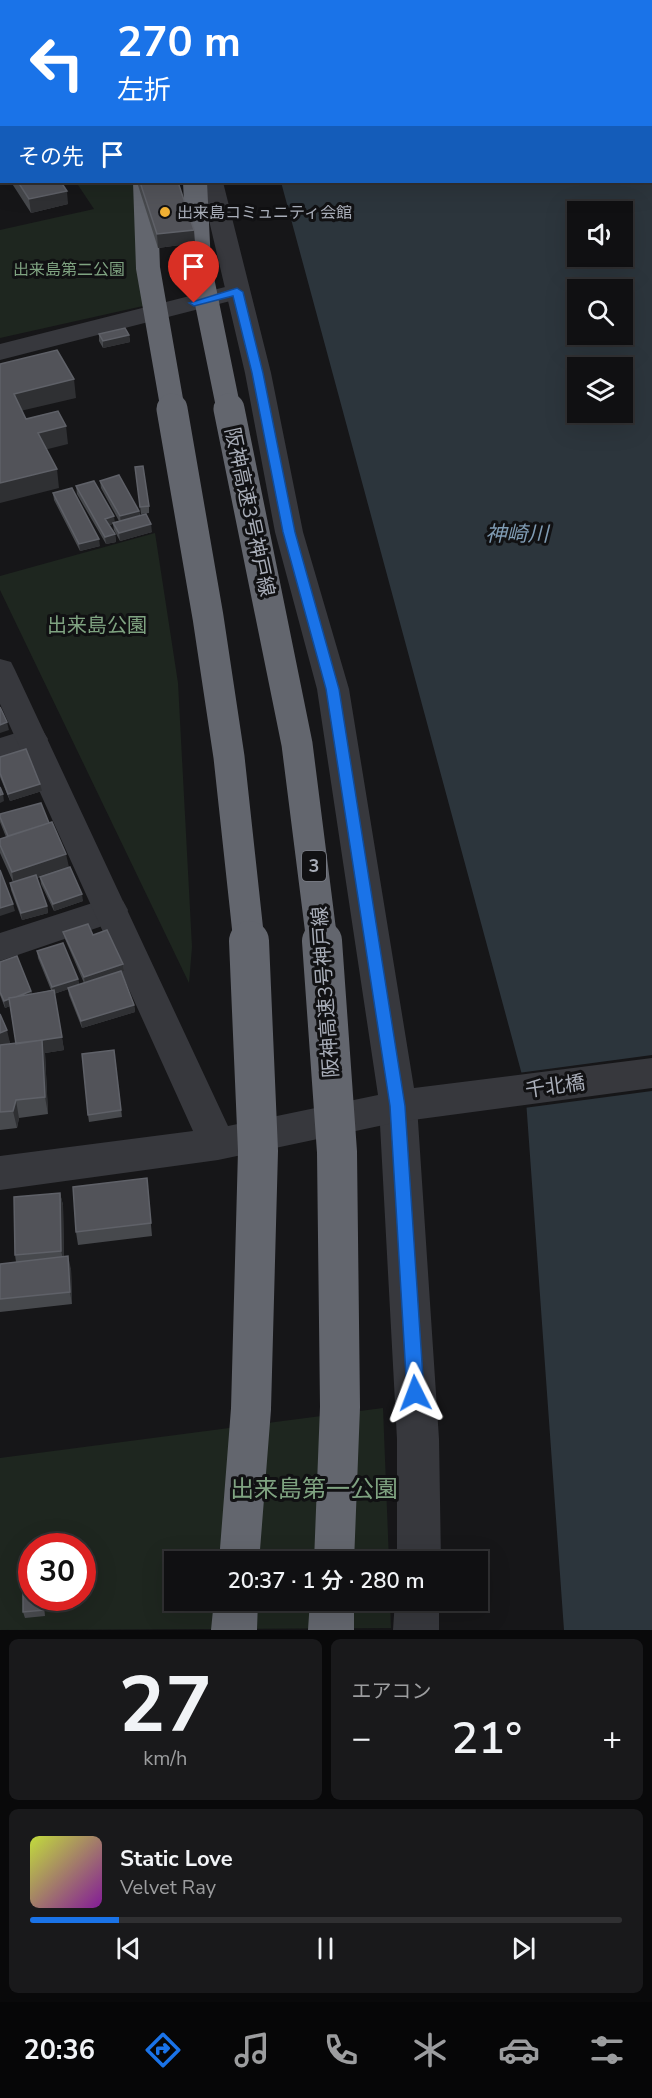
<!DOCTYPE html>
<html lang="ja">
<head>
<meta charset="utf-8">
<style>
  body { margin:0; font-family:"Nunito Sans","Noto Sans JP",sans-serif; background:#19191b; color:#f1f3f6; height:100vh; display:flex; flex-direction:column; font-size:22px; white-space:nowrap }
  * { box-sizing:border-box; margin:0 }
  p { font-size:20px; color:#9c9d9f }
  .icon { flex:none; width:33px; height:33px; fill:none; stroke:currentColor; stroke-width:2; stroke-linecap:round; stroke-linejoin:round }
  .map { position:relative; height:1630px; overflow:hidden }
  .details { display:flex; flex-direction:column; gap:9px; padding:9px; background:#09090a; flex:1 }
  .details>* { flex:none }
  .guide { position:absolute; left:0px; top:0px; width:652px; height:183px; box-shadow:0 6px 24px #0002,0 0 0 2px #303032; background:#1a73e8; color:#fff; overflow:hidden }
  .buttons { position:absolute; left:567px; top:201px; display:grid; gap:12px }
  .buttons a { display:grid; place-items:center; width:66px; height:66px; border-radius:0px; background:#101012; box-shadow:0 6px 24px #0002,0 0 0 2px #303032; font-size:30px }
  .speed { position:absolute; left:18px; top:1533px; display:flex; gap:12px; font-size:30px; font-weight:700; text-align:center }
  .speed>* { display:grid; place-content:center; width:78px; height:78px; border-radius:50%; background:#101012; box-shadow:0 6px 24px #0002,0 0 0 2px #303032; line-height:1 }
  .speed .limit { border:9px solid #d22; background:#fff; color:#111 }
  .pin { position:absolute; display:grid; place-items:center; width:51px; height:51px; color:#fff; margin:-62px -26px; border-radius:50% 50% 50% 0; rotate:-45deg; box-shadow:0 0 6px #0007 }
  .pin .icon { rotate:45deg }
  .me { position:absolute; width:66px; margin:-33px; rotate:357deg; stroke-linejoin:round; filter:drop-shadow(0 0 4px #0008) }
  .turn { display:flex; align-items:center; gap:21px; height:126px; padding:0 18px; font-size:27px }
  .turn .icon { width:78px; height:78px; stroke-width:2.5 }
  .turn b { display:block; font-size:42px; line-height:51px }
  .then { display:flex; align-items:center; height:57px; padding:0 18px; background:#0003; gap:12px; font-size:22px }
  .big { font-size:45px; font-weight:600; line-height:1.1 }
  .details .card { flex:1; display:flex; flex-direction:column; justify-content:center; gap:9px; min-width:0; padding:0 21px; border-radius:9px; background:#19191b }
  .details .dial { align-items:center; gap:0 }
  .dial b { font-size:78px; line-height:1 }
  .song { display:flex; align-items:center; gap:18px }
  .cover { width:72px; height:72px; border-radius:9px; background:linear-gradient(135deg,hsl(70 70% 55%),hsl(290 70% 35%)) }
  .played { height:6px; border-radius:3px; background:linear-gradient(90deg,#1a73e8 15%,#303032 15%) }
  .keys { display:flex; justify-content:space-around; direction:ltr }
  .heat { display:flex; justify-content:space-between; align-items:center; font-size:33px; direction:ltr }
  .details .tiles { flex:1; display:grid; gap:9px; grid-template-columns:1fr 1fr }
  .card:last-child { grid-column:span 2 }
  .trip { position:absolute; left:164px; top:1551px; width:324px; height:60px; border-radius:0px; background:#101012; box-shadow:0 6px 24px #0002,0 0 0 2px #303032; font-weight:600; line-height:60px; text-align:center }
  .tab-bar { display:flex; height:96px; justify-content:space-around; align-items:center; background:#060607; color:#9c9d9f }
  .tab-bar .icon { width:42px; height:42px }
  .tab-bar .on { color:#1a73e8 }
  .tab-bar b { font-size:27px; color:#f1f3f6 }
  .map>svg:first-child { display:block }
  .green { fill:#1e261f; fill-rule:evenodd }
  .water { fill:#2c353c; fill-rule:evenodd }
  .pier { fill:#161618 }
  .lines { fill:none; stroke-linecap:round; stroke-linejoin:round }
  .minor { fill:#37383d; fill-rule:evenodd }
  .tertiary { fill:#37383d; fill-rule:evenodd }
  .motorway { fill:#63666e; fill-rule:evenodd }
  .rail { stroke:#4a4c52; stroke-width:3; stroke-dasharray:5 4.5; stroke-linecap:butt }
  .motorway-bridge-far2 { stroke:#63666e; stroke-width:24 }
  .motorway-bridge-far1 { stroke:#63666e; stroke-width:31 }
  .motorway-bridge { stroke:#63666e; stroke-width:40 }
  .wall { fill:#47494d }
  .shaded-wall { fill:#2f3033 }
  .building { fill:#525359; stroke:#5f6168; stroke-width:1.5 }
  .route { fill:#1a73e8; stroke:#114b97; stroke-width:1.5 }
  .poi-dot { fill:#f2b134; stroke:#111113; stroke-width:2 }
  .labels { text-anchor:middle; stroke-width:6; stroke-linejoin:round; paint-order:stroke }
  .far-poi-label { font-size:16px; fill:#a8adb8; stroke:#111113; text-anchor:start }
  .far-park-label { font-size:16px; fill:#7fa381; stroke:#111113 }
  .shield { fill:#111113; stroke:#7b7e86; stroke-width:1.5 }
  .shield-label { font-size:18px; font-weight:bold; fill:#a8adb8 }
  .street-label { font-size:20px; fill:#a8adb8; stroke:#111113 }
  .park-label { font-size:20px; fill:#7fa381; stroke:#111113 }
  .water-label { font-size:21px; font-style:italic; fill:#7f9bb3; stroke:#111113 }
  .near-park-label { font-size:24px; fill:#7fa381; stroke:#111113 }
</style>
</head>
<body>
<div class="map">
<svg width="652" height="1630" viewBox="0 0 652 1630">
  <rect width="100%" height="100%" fill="#161618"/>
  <path class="green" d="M76 182H137L161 302 0 338V230L94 209Z
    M155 533 178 683 192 947 189 983 0 590V576Z
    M383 1408 389 1561 174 1562V1600L390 1601 391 1628 0 1630V1458ZM32 1546H82V1598H32Z"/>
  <path class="water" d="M236 0H652V1630H564L525 1086 281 182H651V2ZM578 212H622V256H578ZM578 290H622V334H578ZM578 368H622V412H578Z"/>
  <path class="pier" d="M652 1055V1091L524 1108 518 1073Z"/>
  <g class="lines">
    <path class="minor" d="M237 284 246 287 250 292 246 297 0 360V344Z
      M32 728 43 731 48 739 43 747 0 762V738Z
      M111 897 123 901 128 910 123 919 0 961V933Z
      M398 1090 411 1095 417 1106 439 1439 441 1562H397V1439L379 1106 385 1095Z
      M395 1600H439V1630H393Z"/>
    <path class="tertiary" d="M200 182H223L271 373 303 532 349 689 414 1088 652 1058V1088L398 1122 218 1160 0 1190V1156L193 1131 0 704V659L11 662 15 670 228 1126 378 1095 317 689 275 532 245 373Z"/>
    <path class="motorway" d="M162 0H182L161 2Z
      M214 0H234L213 2Z
      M214 1600H258L257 1630H211Z
      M310 1600H354V1630H308Z"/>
    <path class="rail" d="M349 2 365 0
      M416 2 431 0"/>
    <path class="motorway-bridge-far2" d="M145 182 148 268 173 411
      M195 182 199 264 229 411"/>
    <path class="motorway-bridge-far1" d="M172 409 208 617 229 757 249 942
      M229 409 297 744 322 942"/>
    <path class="motorway-bridge" d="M322 941 337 1152 340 1407 334 1562
      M239 1562 251 1409 258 1151 249 941"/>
  </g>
  <path class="wall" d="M2 129V167L0 165V130Z
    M11 182H61L68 204 31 213Z
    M137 182H178L195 243 158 248Z
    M99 334 129 335 130 342 103 348 99 341Z
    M135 467 149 506V513L141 514Z
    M100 481 139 511 140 515 152 532 120 541 114 530 113 524 109 525 115 534 116 542 106 544 77 494 76 486 115 522 119 521 101 488Z
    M53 493 100 546 80 551 54 500Z
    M0 757 42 791 10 801 0 777Z
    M0 814 68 867 83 901 54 911 41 884 40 877 37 878 47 906 48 913 22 920 11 890 10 883 13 882 0 853V839L6 837 0 822Z
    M63 932 93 935 123 964 124 971 121 972 134 1005 135 1012 82 1028 69 995 68 989 54 994 64 1050 45 1053 48 1114 19 1118 17 1128 0 1130V1014L10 1043 5 1045 16 1044 10 1006 5 1008 0 995V962L31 991 32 994 51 990 38 958 37 951 78 979 79 985 84 983 65 939Z
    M114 1050 122 1117 89 1122 88 1115Z
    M148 1191 152 1236 78 1245 76 1232Z
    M60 1193 63 1205 64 1257 71 1269 72 1304 0 1312V1264L16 1262 15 1255Z
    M45 1598V1616L25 1618 23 1612Z"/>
  <path class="shaded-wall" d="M2 41V59H0V42Z
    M67 191 68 204 31 213 29 199Z
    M194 230 195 243 158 248 157 234Z
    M129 335 130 342 103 348V341Z
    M74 379 76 398 16 412 14 394Z
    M66 426 68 444 40 451 38 433Z
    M57 469 59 488 0 503V483Z
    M139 511 140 518 121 523 120 516Z
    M114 516 115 523 106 526 105 519Z
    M151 524 152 532 120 541 119 533Z
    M115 534 116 542 106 544 105 537Z
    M99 539 100 546 80 551 79 544Z
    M7 722 9 730 0 733V725Z
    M40 784 42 791 10 801 8 794Z
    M3 794 4 801 0 803V795Z
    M66 854 69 867 14 885 12 872Z
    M82 894 83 901 54 911 53 904Z
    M13 904 15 911 0 916V908Z
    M47 906 48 913 22 920 21 913Z
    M123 964 124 971 85 984 84 977Z
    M78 979 79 986 53 994 52 987Z
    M31 991 33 998 5 1008 4 1001Z
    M134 1005 135 1012 82 1028 81 1021Z
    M7 1030 10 1043 0 1047V1033Z
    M62 1037 64 1050 45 1053 48 1114 45 1097 16 1045Z
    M16 1100 19 1118 17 1128 13 1111Z
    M60 1193 63 1205 64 1263 61 1251Z
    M68 1256 71 1269 72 1304 70 1292Z
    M43 1598H45V1616L44 1610Z"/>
  <path class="building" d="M16 0H67L68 2H2Z
    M90 0H118V2H77Z
    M0 2H2V41L0 42Z
    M2 129V157L0 154V130Z
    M18 182H61L67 191 29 199Z
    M140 182H178L194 230 157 234Z
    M125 328 129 335 103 341 99 334Z
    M57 350 74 379 14 394 26 419 58 411 66 426 38 433 57 469 0 483V364Z
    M143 466 149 506 140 507 135 467Z
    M119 475 139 511 120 516 100 481Z
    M94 481 114 516 105 519 115 534 105 537 76 486Z
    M72 488 99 539 79 544 53 493Z
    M146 514 151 524 119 533 113 523Z
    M0 707 7 722 0 725Z
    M26 749 40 784 8 794 0 773V757Z
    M0 787 3 794 0 795Z
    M41 803 49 823 8 836 0 817V814Z
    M52 822 66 854 12 872 0 845V839Z
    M70 867 82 894 53 904 40 877Z
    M0 870 13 904 0 908Z
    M36 875 47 906 21 913 10 883Z
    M88 924 93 935 107 930 123 964 84 977 63 932Z
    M63 943 78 979 52 987 37 951Z
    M17 956 31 991 16 997 9 998V999L4 1001 0 992V962Z
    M121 971 134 1005 81 1021 68 988Z
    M54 990 62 1037 16 1044 9 998Z
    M0 1014 7 1030 0 1033Z
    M42 1040 45 1097 16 1100 13 1111 0 1112V1045Z
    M114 1050 121 1110 88 1115 82 1054Z
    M147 1178 151 1223 76 1232 73 1187Z
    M60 1193 61 1251 15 1255 14 1197Z
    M68 1256 70 1292 0 1299V1264Z
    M32 1591V1598H43L44 1610 23 1612V1592Z"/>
  <path class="route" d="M237 288 243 292 263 373 295 532 339 689 405 1106 424 1393 421 1399 415 1401 409 1399 407 1393 390 1106 326 689 283 532 252 373 233 296 194 306 189 303Z"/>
  <circle class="poi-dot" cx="165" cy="212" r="6"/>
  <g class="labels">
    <g class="far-poi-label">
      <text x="177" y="218">出来島コミュニティ会館</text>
    </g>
    <g class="far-park-label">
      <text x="69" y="275">出来島第二公園</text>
    </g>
    <rect class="shield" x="302" y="851" width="24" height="30" rx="4.5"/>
    <g class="shield-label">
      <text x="314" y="872">3</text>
    </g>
    <g class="street-label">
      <text transform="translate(250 512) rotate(78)" y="7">阪神高速3号神戸線</text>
      <text transform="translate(325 992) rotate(-94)" y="7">阪神高速3号神戸線</text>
      <text transform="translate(555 1086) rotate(-8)" y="7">千北橋</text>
    </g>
    <g class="park-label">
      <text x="97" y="632">出来島公園</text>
    </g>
    <g class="water-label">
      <text x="517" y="541">神崎川</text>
    </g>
    <g class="near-park-label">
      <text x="314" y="1497">出来島第一公園</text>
    </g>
  </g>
</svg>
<div class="buttons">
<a><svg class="icon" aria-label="sound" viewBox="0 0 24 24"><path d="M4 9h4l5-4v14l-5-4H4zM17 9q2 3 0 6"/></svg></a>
<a><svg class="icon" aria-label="search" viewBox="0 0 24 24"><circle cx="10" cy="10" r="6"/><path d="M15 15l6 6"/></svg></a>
<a><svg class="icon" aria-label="layers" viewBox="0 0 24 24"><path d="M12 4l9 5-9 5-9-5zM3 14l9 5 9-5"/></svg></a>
</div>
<div class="speed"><div class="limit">30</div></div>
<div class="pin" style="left:194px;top:303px;background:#d93025"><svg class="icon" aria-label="arrive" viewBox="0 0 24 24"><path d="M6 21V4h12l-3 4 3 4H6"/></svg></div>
<svg class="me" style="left:415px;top:1393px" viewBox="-20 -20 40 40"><path d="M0-17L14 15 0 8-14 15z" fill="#1a73e8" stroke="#fff" stroke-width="4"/></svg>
<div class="trip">20:37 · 1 分 · 280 m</div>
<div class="guide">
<div class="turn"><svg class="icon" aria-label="left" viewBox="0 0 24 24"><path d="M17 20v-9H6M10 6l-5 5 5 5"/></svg><div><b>270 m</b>左折</div></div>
<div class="then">その先<svg class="icon" aria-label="arrive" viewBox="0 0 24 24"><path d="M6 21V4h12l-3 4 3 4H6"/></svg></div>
</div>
</div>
<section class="details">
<div class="tiles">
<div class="card dial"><b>27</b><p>km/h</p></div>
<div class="card"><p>エアコン</p>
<div class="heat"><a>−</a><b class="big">21°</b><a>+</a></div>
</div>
<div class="card">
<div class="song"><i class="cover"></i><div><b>Static Love</b><p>Velvet Ray</p></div></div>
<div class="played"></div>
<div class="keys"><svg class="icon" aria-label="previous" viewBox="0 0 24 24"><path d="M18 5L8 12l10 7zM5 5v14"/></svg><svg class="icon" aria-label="pause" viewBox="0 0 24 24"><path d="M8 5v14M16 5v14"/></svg><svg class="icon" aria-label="next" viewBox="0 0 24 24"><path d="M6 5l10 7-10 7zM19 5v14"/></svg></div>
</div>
</div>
</section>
<nav class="tab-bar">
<b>20:36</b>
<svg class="icon on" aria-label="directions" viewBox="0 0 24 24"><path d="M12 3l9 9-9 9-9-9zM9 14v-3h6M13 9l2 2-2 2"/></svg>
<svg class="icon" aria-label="music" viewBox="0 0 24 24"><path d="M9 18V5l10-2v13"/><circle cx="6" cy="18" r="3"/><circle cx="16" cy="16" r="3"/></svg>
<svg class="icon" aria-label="phone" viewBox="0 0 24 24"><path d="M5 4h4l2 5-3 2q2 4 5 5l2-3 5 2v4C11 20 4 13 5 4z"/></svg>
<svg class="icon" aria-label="climate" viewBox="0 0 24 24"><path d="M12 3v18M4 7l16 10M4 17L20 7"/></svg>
<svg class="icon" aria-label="car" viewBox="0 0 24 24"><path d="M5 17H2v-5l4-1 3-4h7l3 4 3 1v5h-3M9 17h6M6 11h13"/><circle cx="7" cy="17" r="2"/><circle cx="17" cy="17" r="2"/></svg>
<svg class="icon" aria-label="filters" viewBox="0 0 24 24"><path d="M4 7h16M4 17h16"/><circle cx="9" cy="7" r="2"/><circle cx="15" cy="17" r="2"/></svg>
</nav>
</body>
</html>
